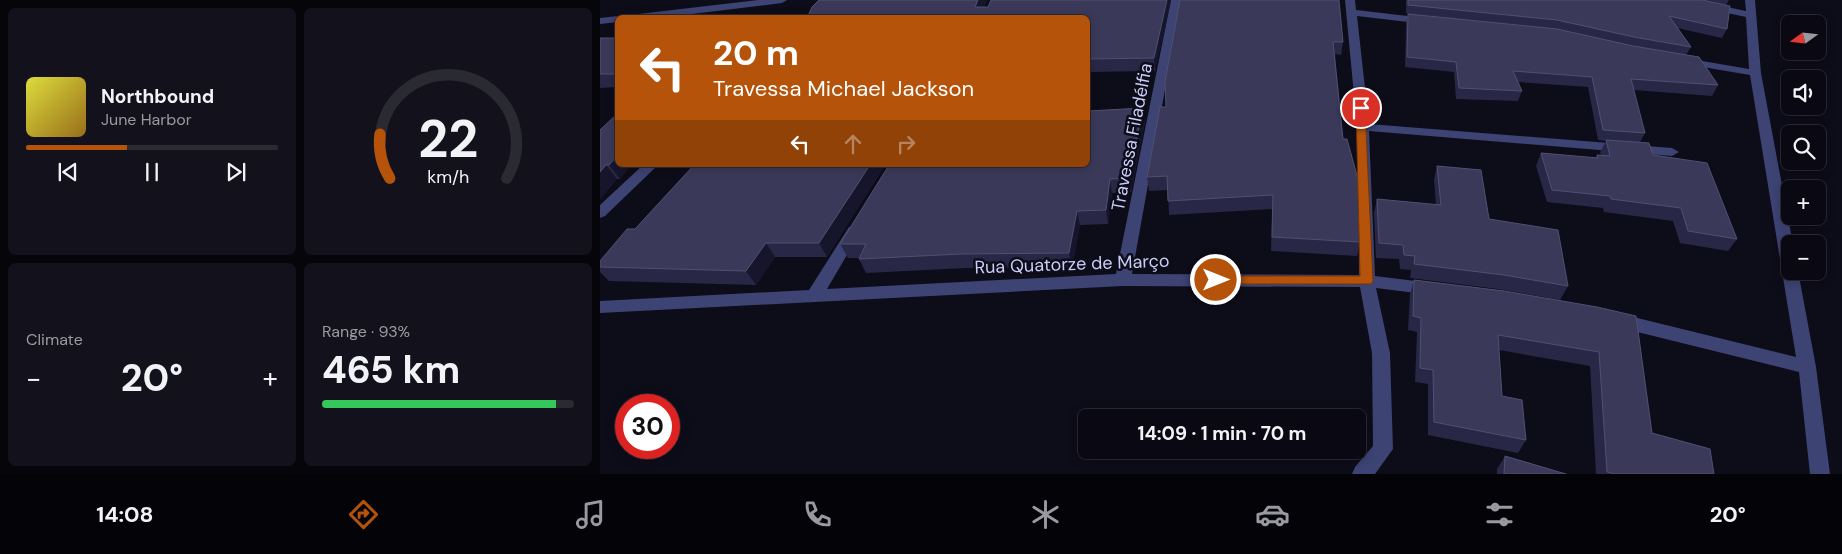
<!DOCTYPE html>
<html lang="en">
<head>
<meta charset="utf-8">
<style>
  body { margin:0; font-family:"DM Sans",sans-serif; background:#13121c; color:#f1f3f6; height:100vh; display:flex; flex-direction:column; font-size:19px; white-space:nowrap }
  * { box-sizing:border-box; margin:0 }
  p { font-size:16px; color:#999aa0 }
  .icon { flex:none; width:28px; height:28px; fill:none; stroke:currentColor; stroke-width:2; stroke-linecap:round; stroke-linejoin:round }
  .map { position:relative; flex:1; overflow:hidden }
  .side { display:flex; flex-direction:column; gap:8px; padding:8px; background:#06050a; width:600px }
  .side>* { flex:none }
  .top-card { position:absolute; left:15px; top:15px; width:475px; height:152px; border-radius:8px; box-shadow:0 2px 12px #0003,0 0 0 1px #2a2a33; background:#b45309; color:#fff; overflow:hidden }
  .needle { width:32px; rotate:255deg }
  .controls { position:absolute; left:1181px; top:15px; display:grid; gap:10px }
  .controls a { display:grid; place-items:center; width:45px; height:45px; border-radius:8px; background:#0a0913; box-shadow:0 2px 12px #0003,0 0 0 1px #2a2a33; font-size:25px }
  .speed { position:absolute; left:15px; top:394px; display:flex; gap:10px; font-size:25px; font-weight:700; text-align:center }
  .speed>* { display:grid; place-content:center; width:65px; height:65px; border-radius:50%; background:#0a0913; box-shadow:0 2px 12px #0003,0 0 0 1px #2a2a33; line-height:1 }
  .speed .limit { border:8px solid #d22; background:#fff; color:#111 }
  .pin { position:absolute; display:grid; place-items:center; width:42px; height:42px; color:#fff; margin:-21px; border:2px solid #fff; border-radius:50%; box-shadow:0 1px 5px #0007 }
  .me { position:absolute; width:55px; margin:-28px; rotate:90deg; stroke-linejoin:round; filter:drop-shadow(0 0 4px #0008) }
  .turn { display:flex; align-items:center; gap:18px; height:105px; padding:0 15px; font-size:22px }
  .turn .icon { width:65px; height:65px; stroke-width:2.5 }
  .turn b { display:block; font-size:35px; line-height:42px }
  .lanes { display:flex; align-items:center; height:48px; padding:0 15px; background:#0003; justify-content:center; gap:25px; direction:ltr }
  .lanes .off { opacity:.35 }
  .big { font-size:38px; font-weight:700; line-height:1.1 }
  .side .widget { flex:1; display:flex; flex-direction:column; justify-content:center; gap:8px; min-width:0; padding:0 18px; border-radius:8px; background:#13121c }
  .side .dial { align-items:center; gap:0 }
  .dial svg { height:130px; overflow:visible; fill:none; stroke:#2a2a33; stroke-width:7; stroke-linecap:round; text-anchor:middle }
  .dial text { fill:#f1f3f6; stroke:none }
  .song { display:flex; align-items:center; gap:15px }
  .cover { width:60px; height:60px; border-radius:8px; background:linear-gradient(135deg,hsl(60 70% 55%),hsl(40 70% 35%)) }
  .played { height:5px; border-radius:2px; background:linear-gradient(90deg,#b45309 40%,#2a2a33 40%) }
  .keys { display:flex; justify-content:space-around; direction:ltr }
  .heat { display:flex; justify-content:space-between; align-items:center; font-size:28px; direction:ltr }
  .charge { height:8px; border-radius:4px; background:linear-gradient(90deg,#34c759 93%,#2a2a33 0) }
  .side .tiles { flex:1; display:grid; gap:8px; grid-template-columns:repeat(2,1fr) }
  .trip { position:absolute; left:478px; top:409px; width:288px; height:50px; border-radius:8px; background:#0a0913; box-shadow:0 2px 12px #0003,0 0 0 1px #2a2a33; font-weight:700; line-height:50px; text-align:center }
  .dock { display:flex; height:80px; justify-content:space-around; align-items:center; background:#040408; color:#999aa0 }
  .dock .icon { width:35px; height:35px }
  .dock .current { color:#b45309 }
  .dock b { font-size:22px; color:#f1f3f6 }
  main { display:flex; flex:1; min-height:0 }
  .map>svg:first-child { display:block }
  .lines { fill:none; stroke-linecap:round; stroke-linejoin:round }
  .minor { fill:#3d4373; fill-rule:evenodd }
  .wall { fill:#282746 }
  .shaded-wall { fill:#16152c }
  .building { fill:#3a3959; stroke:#505072 }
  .route { fill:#b45309; stroke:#753606 }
  .labels { text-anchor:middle; stroke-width:5; stroke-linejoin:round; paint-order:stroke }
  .street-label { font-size:18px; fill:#cbcdf9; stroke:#0d0c19 }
</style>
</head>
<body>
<main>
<section class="side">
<div class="tiles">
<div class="widget">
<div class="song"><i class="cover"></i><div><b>Northbound</b><p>June Harbor</p></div></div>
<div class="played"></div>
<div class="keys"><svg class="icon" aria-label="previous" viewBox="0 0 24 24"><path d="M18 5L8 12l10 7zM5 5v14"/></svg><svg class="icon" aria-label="pause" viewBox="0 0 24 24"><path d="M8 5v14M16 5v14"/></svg><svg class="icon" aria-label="next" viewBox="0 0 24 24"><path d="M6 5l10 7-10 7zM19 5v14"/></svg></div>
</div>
<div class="widget dial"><svg viewBox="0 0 100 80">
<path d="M14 69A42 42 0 1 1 86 69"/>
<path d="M14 69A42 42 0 0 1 8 42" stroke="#b45309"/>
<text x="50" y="56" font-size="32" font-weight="700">22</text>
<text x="50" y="72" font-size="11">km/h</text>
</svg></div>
<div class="widget"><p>Climate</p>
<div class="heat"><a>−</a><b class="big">20°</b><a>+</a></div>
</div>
<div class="widget"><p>Range · 93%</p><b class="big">465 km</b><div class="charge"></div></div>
</div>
</section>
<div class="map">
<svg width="1242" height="474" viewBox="0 0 1242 474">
  <rect width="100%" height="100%" fill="#0d0c19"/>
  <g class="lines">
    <path class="minor" d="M158 0H187L182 3 59 18H25L30 15Z
      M571 0H581L532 274 759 275 757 127 745 0H755L756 10 825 18 830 21 825 24 757 16 769 124 1072 148 1079 152 1072 156 769 131 775 276 832 283 838 285 840 289 838 293 832 295 776 288 790 353 793 449 775 474H752L755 467 773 446 772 353 760 287 523 286 0 313V301L209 290 249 227H259L261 231 227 289 516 274Z
      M1075 0H1093L1146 11 1145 0H1155L1161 73 1193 244H1190V271H1198L1216 367 1230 474H1210L1199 372 1017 327 1011 325 1009 320 1011 315 1017 313 1196 357 1150 75 1085 64 1080 61 1085 58 1149 69 1146 17 1080 3Z
      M18 16 22 18H18V22L0 24V18Z
      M43 165H58L5 216 0 218V205Z"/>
  </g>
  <path class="wall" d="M219 0H387L384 7H388L391 0H571L555 71 488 72V18Z
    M580 0 743 42 741 55 735 54 743 139 760 242 757 256 671 251 672 209 569 215 568 190 549 191 547 177 566 107Z
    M806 0H1102L1127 29 1122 38 1077 28 1091 47 1086 55 1118 85 1112 96 1034 90 1045 133 1040 142 1137 239 1128 251 1080 243 1073 221 1004 212 1003 208 947 202 936 166 941 153 995 158 997 155H1001L1000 152 1006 141 998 140 988 87 918 82 922 91 918 101 856 99 854 72 805 67 806 23 808 14 806 13Z
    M1102 0H1129L1126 5Z
    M0 38H18V87L0 88Z
    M545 122 531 192 512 193 508 224 480 225 472 267 366 268 266 273 259 259 260 258H248L240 244Z
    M0 130 18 165H31L20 179H17L0 199Z
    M94 165H285L227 257H175L156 285 9 281 0 272V261L35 229Z
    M837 166 889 219 968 286 960 300 898 289 810 278 811 270 800 269 799 259 776 258 774 213 777 199 836 205 834 180Z
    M814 280 997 307 1052 433 1114 474H996L990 366 899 350 902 396 926 440 918 453 828 435V384L815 382 817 332 808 330 810 294Z
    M905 456 966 474H897V469Z"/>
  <path class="shaded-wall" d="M378 0H387L379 18 375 7Z
    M567 0H571L555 71 554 58Z
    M543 108 545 122 531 192 529 178Z
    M18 155V165H31L20 179 9 165Z
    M6 165 17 179 0 199V172Z
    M270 165H285L227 257 219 243Z
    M510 179 512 193 508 224 506 210Z
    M477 211 480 225 472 267 469 253Z
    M166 243 175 257 156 285 146 271Z"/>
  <path class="building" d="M219 0H378L375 7H388L391 0H567L554 58 488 59V18H207L212 7Z
    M580 0H739L743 42H733L743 139H747L759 183 760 242 672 237 673 195 568 201 567 176 547 177 560 107H566L565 82Z
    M808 0H1102L1130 6 1127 29 1069 16 1091 47 1034 37 957 20 808 5Z
    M808 14 957 29 1033 46 1099 57 1118 85 1031 79 1045 133 1003 130 992 77 913 71 922 91 859 88 856 62 807 57Z
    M0 38H18V74H0Z
    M543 108 529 178 510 179 506 210 477 211 469 253 361 254 259 259 266 244H240L289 165H488V111Z
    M18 113V155L9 165H6L0 172V130Z
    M1006 140 1049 143 1053 155 1107 163 1137 239 1088 231 1081 208 1011 199 1010 196 952 190 941 153 998 158 997 155 1010 156Z
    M94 165H270L219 243H166L146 271 0 267V261L27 229H35Z
    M837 166 881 170 889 219 958 230 968 286 904 275 814 264 815 256 804 255 803 245 779 243 777 199 841 205Z
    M814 280 904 291 997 307 1036 316 1052 433 1110 449 1114 474H1015L1007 472 999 352 898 335 902 396 922 400 926 440 834 422 833 370 820 368 821 318 813 316Z
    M905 456 966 474H904Z"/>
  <path class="route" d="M761 105 765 108 773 281 771 284H612L610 280 616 276H760L756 108Z"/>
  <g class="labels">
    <g class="street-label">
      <text transform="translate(532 137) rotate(-79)" y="6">Travessa Filadélfia</text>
      <text transform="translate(472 264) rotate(-2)" y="6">Rua Quatorze de Março</text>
    </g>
  </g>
</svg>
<div class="controls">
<a><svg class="needle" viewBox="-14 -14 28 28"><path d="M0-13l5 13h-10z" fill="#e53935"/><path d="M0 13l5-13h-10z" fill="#999aa0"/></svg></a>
<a><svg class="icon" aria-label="sound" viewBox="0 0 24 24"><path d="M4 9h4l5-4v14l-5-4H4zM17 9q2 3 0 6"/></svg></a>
<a><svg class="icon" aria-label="search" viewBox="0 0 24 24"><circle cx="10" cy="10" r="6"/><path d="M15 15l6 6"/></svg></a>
<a>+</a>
<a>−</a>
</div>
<div class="speed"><div class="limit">30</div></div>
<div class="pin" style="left:761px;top:108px;background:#d93025"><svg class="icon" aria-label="arrive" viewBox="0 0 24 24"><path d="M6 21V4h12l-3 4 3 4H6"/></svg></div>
<svg class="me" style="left:616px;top:280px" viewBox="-20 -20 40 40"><circle r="17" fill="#b45309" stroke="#fff" stroke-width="3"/><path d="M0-11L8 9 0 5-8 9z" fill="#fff"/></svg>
<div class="trip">14:09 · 1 min · 70 m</div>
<div class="top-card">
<div class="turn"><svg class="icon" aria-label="left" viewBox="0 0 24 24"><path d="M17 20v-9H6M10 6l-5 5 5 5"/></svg><div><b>20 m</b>Travessa Michael Jackson</div></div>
<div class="lanes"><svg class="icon" aria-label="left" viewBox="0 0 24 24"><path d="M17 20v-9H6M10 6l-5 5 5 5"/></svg><svg class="icon off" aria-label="ahead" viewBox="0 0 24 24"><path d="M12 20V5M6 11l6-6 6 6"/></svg><svg class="icon off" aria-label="right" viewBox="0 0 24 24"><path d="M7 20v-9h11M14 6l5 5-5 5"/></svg></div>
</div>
</div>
</main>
<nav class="dock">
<b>14:08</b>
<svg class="icon current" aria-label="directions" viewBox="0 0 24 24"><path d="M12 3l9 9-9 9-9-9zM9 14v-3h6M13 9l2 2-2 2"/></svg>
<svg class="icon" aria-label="music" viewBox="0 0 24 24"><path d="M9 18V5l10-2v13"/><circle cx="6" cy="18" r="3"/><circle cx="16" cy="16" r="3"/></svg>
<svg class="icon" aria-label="phone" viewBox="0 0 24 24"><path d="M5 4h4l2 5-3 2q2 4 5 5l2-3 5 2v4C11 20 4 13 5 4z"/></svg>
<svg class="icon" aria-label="climate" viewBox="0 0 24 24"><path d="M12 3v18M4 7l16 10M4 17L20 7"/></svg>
<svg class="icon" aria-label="car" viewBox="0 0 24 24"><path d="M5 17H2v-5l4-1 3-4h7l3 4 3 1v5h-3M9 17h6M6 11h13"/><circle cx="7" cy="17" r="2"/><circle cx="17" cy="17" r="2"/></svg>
<svg class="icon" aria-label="filters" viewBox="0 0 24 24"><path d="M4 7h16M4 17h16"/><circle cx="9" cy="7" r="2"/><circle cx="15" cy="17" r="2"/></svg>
<b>20°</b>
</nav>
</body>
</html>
